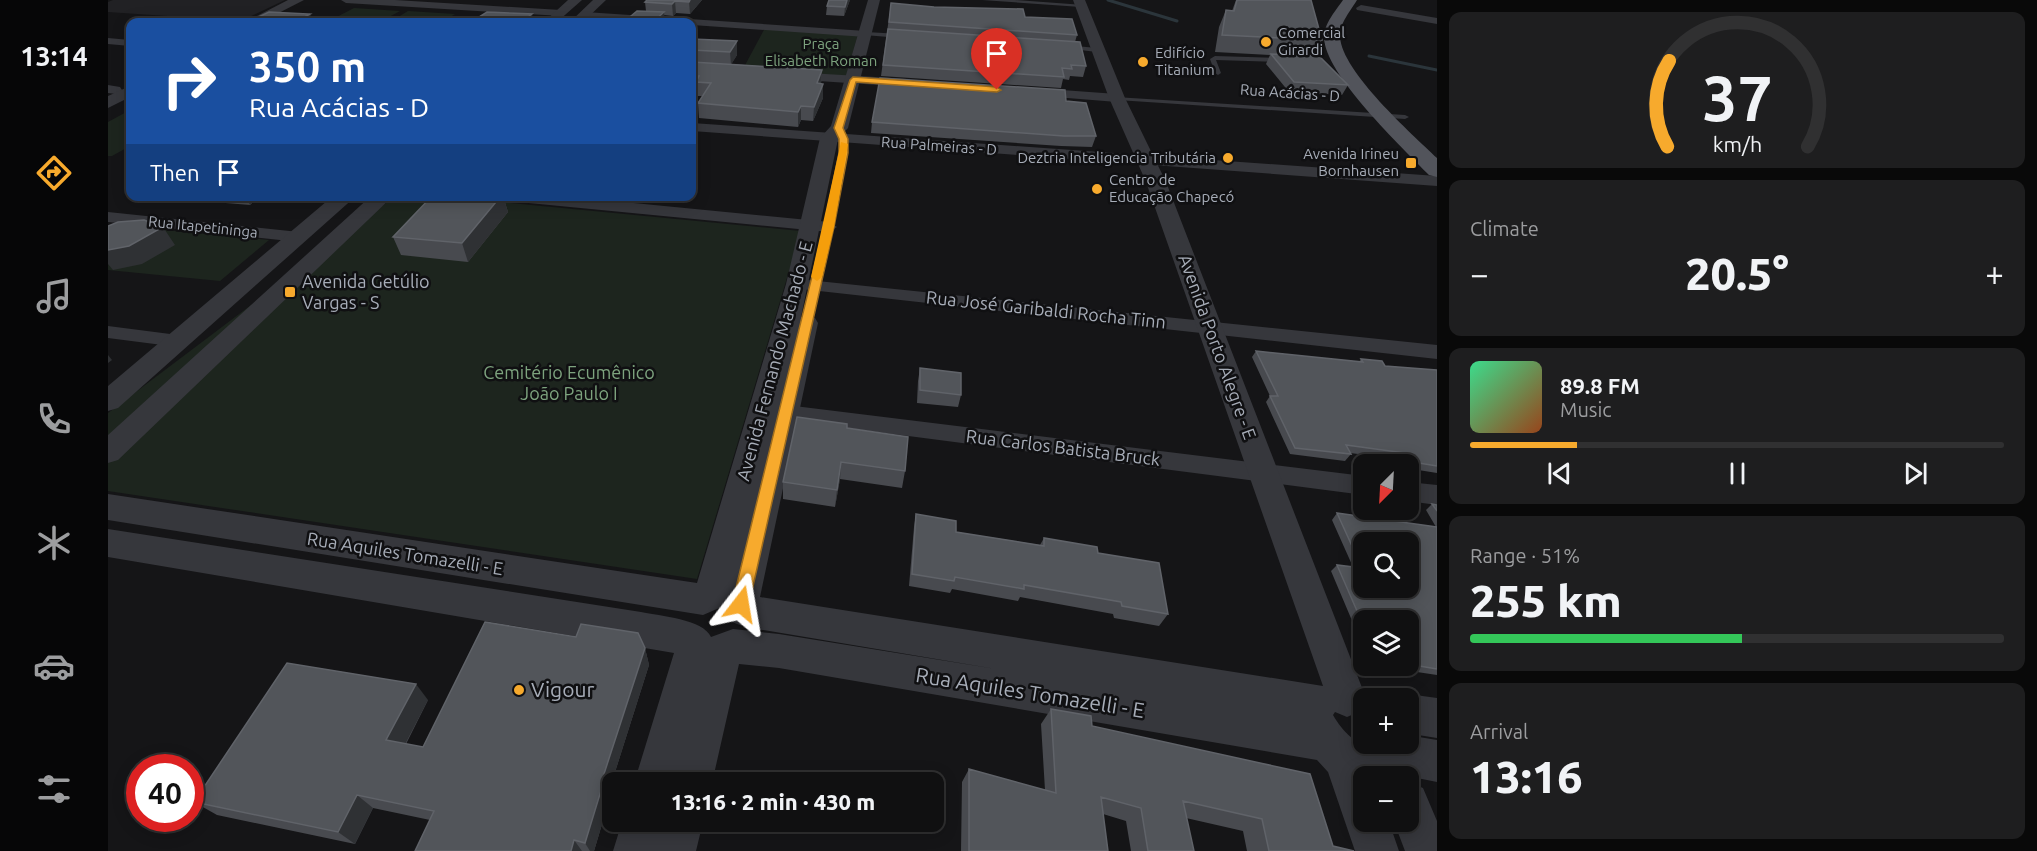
<!DOCTYPE html>
<html lang="en">
<head>
<meta charset="utf-8">
<style>
  body { margin:0; font-family:Ubuntu,sans-serif; background:#1e1e1f; color:#f1f3f6; height:100vh; display:flex; flex-direction:column; font-size:22px; white-space:nowrap }
  * { box-sizing:border-box; margin:0 }
  p { font-size:20px; color:#9c9d9f }
  .icon { flex:none; width:33px; height:33px; fill:none; stroke:currentColor; stroke-width:2; stroke-linecap:round; stroke-linejoin:round }
  .map { position:relative; flex:1; overflow:hidden }
  .side { display:flex; flex-direction:column; gap:12px; padding:12px; background:#090909; width:600px }
  .side>* { flex:none }
  .guide { position:absolute; left:18px; top:18px; width:570px; height:183px; border-radius:12px; box-shadow:0 3px 15px #0003,0 0 0 2px #303031; background:#1a4fa0; color:#fff; overflow:hidden }
  .needle { width:39px; rotate:204deg }
  .tools { position:absolute; left:1245px; top:454px; display:grid; gap:12px }
  .tools a { display:grid; place-items:center; width:66px; height:66px; border-radius:12px; background:#101011; box-shadow:0 3px 15px #0003,0 0 0 2px #303031; font-size:30px }
  .speed { position:absolute; left:18px; top:754px; display:flex; gap:12px; font-size:30px; font-weight:700; text-align:center }
  .speed>* { display:grid; place-content:center; width:78px; height:78px; border-radius:50%; background:#101011; box-shadow:0 3px 15px #0003,0 0 0 2px #303031; line-height:1 }
  .speed .limit { border:9px solid #d22; background:#fff; color:#111 }
  .pin { position:absolute; display:grid; place-items:center; width:51px; height:51px; color:#fff; margin:-62px -26px; border-radius:50% 50% 50% 0; rotate:-45deg; box-shadow:0 0 6px #0007 }
  .pin .icon { rotate:45deg }
  .me { position:absolute; width:66px; margin:-33px; rotate:14deg; stroke-linejoin:round; filter:drop-shadow(0 0 4px #0008) }
  .turn { display:flex; align-items:center; gap:21px; height:126px; padding:0 24px; font-size:27px }
  .turn .icon { width:78px; height:78px; stroke-width:2.5 }
  .turn b { display:block; font-size:42px; line-height:51px }
  .then { display:flex; align-items:center; height:57px; padding:0 24px; background:#0003; gap:12px; font-size:22px }
  .big { font-size:45px; font-weight:800; line-height:1.1 }
  .side .widget { flex:1; display:flex; flex-direction:column; justify-content:center; gap:9px; min-width:0; padding:0 21px; border-radius:12px; background:#1e1e1f }
  .side .dial { align-items:center; gap:0 }
  .dial svg { height:156px; overflow:visible; fill:none; stroke:#303031; stroke-width:7; stroke-linecap:round; text-anchor:middle }
  .dial text { fill:#f1f3f6; stroke:none }
  .song { display:flex; align-items:center; gap:18px }
  .cover { width:72px; height:72px; border-radius:9px; background:linear-gradient(135deg,hsl(150 70% 55%),hsl(20 70% 35%)) }
  .played { height:6px; border-radius:3px; background:linear-gradient(90deg,#f7aa2d 20%,#303031 20%) }
  .keys { display:flex; justify-content:space-around; direction:ltr }
  .heat { display:flex; justify-content:space-between; align-items:center; font-size:33px; direction:ltr }
  .charge { height:9px; border-radius:4px; background:linear-gradient(90deg,#34c759 51%,#303031 0) }
  .trip { position:absolute; left:494px; top:772px; width:342px; height:60px; border-radius:12px; background:#101011; box-shadow:0 3px 15px #0003,0 0 0 2px #303031; font-weight:800; line-height:60px; text-align:center }
  main { display:flex; flex:1; min-height:0 }
  .tabs { display:flex; flex-direction:column; width:108px; justify-content:space-around; align-items:center; background:#060607; color:#9c9d9f }
  .tabs .icon { width:42px; height:42px }
  .tabs .on { color:#f7aa2d }
  .tabs b { font-size:27px; color:#f1f3f6 }
  .map>svg:first-child { display:block }
  .built { fill:#212124 }
  .green { fill:#1d251e }
  .lines { fill:none; stroke-linecap:round; stroke-linejoin:round }
  .stream { stroke:#2b353b; stroke-width:3 }
  .service { fill:#36373c; fill-rule:evenodd }
  .minor { fill:#36373c; fill-rule:evenodd }
  .tertiary { fill:#36373c; fill-rule:evenodd }
  .primary { fill:#52545b; fill-rule:evenodd }
  .wall { fill:#484a4f }
  .shaded-wall { fill:#2f3134 }
  .building { fill:#52555a; stroke:#606369; stroke-width:1.5; fill-rule:evenodd }
  .route { fill:#f7aa2d; stroke:#a16e1d; stroke-width:1.5 }
  .slow { fill:#f59e0b }
  .poi-dot { fill:#f7aa2d; stroke:#101012; stroke-width:2 }
  .labels { text-anchor:middle; stroke-width:5; stroke-linejoin:round; paint-order:stroke }
  .far-poi-label { font-size:15px; fill:#a7adb8; stroke:#101012; text-anchor:start }
  .far-park-label { font-size:15px; fill:#7da37e; stroke:#101012 }
  .far-street-label { font-size:15px; fill:#a7adb8; stroke:#101012 }
  .poi-label { font-size:18px; fill:#a7adb8; stroke:#101012; text-anchor:start }
  .street-label { font-size:18px; fill:#a7adb8; stroke:#101012 }
  .park-label { font-size:18px; fill:#7da37e; stroke:#101012 }
  .near-poi-label { font-size:21px; fill:#a7adb8; stroke:#101012; text-anchor:start }
  .near-street-label { font-size:21px; fill:#a7adb8; stroke:#101012 }
</style>
</head>
<body>
<main>
<nav class="tabs">
<b>13:14</b>
<svg class="icon on" aria-label="directions" viewBox="0 0 24 24"><path d="M12 3l9 9-9 9-9-9zM9 14v-3h6M13 9l2 2-2 2"/></svg>
<svg class="icon" aria-label="music" viewBox="0 0 24 24"><path d="M9 18V5l10-2v13"/><circle cx="6" cy="18" r="3"/><circle cx="16" cy="16" r="3"/></svg>
<svg class="icon" aria-label="phone" viewBox="0 0 24 24"><path d="M5 4h4l2 5-3 2q2 4 5 5l2-3 5 2v4C11 20 4 13 5 4z"/></svg>
<svg class="icon" aria-label="climate" viewBox="0 0 24 24"><path d="M12 3v18M4 7l16 10M4 17L20 7"/></svg>
<svg class="icon" aria-label="car" viewBox="0 0 24 24"><path d="M5 17H2v-5l4-1 3-4h7l3 4 3 1v5h-3M9 17h6M6 11h13"/><circle cx="7" cy="17" r="2"/><circle cx="17" cy="17" r="2"/></svg>
<svg class="icon" aria-label="filters" viewBox="0 0 24 24"><path d="M4 7h16M4 17h16"/><circle cx="9" cy="7" r="2"/><circle cx="15" cy="17" r="2"/></svg>
</nav>
<div class="map">
<svg width="1329" height="851" viewBox="0 0 1329 851">
  <rect width="100%" height="100%" fill="#151517"/>
  <path class="built" d="M5 0H177L133 21 0 12V2Z"/>
  <path class="green" d="M246 8 292 11 272 22H219Z
    M300 11 347 14 335 22H282Z
    M657 28 750 34 738 76 635 69Z
    M22 110V146L4 156H0V122Z
    M286 197H340L693 231 589 579 0 491V413Z
    M4 225 161 240 112 281 0 270V228Z"/>
  <g class="lines">
    <path class="stream" d="M1000 0 1069 21
      M1261 56 1329 70"/>
    <path class="service" d="M874 0H907L976 5 973 7Z
      M758 32 793 34 796 36 793 38 756 35Z
      M957 45 989 48 992 50 989 52 955 48Z
      M1107 56 1176 58 1179 60 1176 62 1108 60 1113 73 1110 75 1107 73 1102 59Z
      M1007 97 1297 115 1301 117 1297 119 1009 100 1007 99Z"/>
    <path class="minor" d="M233 0H287L453 10 458 13 453 16 238 3Z
      M1253 5 1329 18V24L1249 10 1248 8Z
      M477 12 758 31 763 34 758 37 584 25V22H542L473 17V13Z
      M0 38 22 40V46L0 44Z
      M684 72 801 79 807 83 801 87 680 79V73Z
      M0 85 12 87 14 90 8 94 0 93Z
      M926 88 1009 94 1015 98 1009 102 922 95 920 92Z
      M584 123 1329 176V186L584 131Z
      M393 196H454L721 222 729 227 721 232 400 201Z
      M0 212 191 232 199 237 191 242 0 222Z
      M690 279 1329 345V359L684 288 681 284 684 280Z
      M0 326 70 335 77 336 80 341 77 346 70 347 0 338Z
      M662 403 1256 476V495L654 417 651 411 654 405Z
      M1300 482 1329 485V505L1300 501Z"/>
    <path class="tertiary" d="M180 0H196L153 22H137Z
      M460 0H474L449 22H436Z
      M485 0H498L475 22H462Z
      M760 0H772L740 128 730 139 693 317 707 318 710 323 652 597 1215 686 1038 182 1001 98 965 0H977L1017 98 1058 182 1258 698 1256 699 1253 711 1239 717 1227 712 1225 715C1235 732 1248 746 1268 747V744H1300V699H1289L1300 694 1329 698V738L1304 734 1305 736 1329 740V782L1299 776 1256 777V822H1281L1291 851H1247L1220 772 1209 760 671 668 631 664 604 783H526L566 653 0 557V529L533 612C552 616 595 619 603 637L625 629 671 634 888 669 637 627 624 622 616 606 595 615 0 520V494L589 583 678 284 712 138 723 126Z
      M22 86V97L0 108V96Z
      M225 196H248L10 408 0 411V386Z
      M263 196H285L10 460 0 463V435Z
      M1300 782 1315 788 1329 821V851H1297L1286 822H1300Z
      M514 822H595L588 851H505Z"/>
    <path class="primary" d="M1235 0H1249C1243 10 1231 24 1232 37 1234 72 1304 134 1329 158V177L1321 175C1295 148 1216 74 1216 37 1216 24 1228 10 1235 0Z"/>
  </g>
  <path class="wall" d="M539 0H594L582 14 568 13 565 16 556 15 557 22H516L538 11 537 2Z
    M742 0 736 16 718 15 719 6Z
    M1128 0H1203L1214 40 1206 56 1240 85 1234 95 1181 92 1158 64 1162 55 1107 52 1111 27 1118 10 1124 11Z
    M783 3 917 17 969 35 967 42 978 66 975 77 962 76 961 80 955 79 953 88 773 76Z
    M584 39 629 41V55L623 64 714 70 713 84H715V98L705 121 693 120 690 127 591 118 590 103 595 96H589L588 90 584 89Z
    M958 101 988 136 984 147 953 146 763 133 764 122Z
    M67 196H152L142 205 81 200 79 198Z
    M324 196H395L400 212 360 262 293 255 285 237Z
    M1148 351 1251 362 1253 359 1277 366 1329 370V473L1304 469 1298 460 1242 453 1243 454 1237 461 1182 454 1158 402 1162 396 1144 357Z
    M812 368 853 395 850 407 809 403 810 381Z
    M739 428 797 471 794 488 732 479 727 507 675 499V482Z
    M1324 504 1329 512V675L1269 666H1300V621H1256V649L1223 571 1229 565 1245 567 1224 520 1229 513 1328 527 1318 510Z
    M808 514 848 532 932 545 936 538 990 553 1060 614 1051 626 1006 618 1005 614 912 597 910 601 844 589 842 593 801 586 806 527Z
    M537 648 541 665 501 791 503 794 486 851H307L322 820 265 808 247 844 109 815 86 802 320 700 298 744 315 747Z
    M943 709 984 726 1225 846 1246 851H1139L1135 831 1078 818 1086 851H1023L1018 821 995 814 1000 851H853L854 782 861 769 937 790 933 724Z"/>
  <path class="shaded-wall" d="M582 0H594L582 14 581 2Z
    M739 0H742L736 16 737 7Z
    M567 1 568 13 565 16 564 4Z
    M556 12 557 22H545Z
    M202 14 205 22H187Z
    M424 14 425 19 420 22H413Z
    M629 41V55L623 65 622 52Z
    M714 70 713 84 709 83Z
    M715 84V98L705 121 706 107Z
    M693 106V120L690 127V112Z
    M137 196H152L142 205Z
    M393 196H395L400 212 360 262 354 243Z
    M55 227 67 245 34 264 5 270 0 264V250Z
    M0 355 4 360 0 363Z
    M733 462 732 479 727 507 729 490Z
    M537 648 541 665 501 791 503 794 486 851H482L477 843 494 780Z
    M308 684 320 700 292 754 278 740Z
    M249 795 265 808 247 844 230 832Z
    M466 840 474 851H463Z"/>
  <path class="building" d="M539 0H582L581 2 567 1 564 4 537 2Z
    M721 0H739L737 7 719 6Z
    M1129 0H1203L1214 40 1114 35 1118 10 1126 11Z
    M783 3 826 7 915 9 917 17 964 19 969 35 781 22Z
    M529 11 556 12 545 22H516Z
    M161 12 202 14 187 22H140Z
    M379 12 424 14 413 22H363Z
    M780 29 972 42 978 66 963 65 964 69 954 68 956 77 775 65Z
    M584 39 629 41 622 52 584 50Z
    M1163 54 1211 56 1240 85 1186 82Z
    M584 62 714 70 709 83 715 84 706 107 693 106 690 112 590 103 603 83 588 82 591 76H584Z
    M772 78 957 90 958 101 978 103 988 136H956L764 122Z
    M324 196H393L354 243 285 237Z
    M36 220 55 227 21 246 0 250V226L10 222Z
    M1148 351 1255 362 1253 359 1274 361 1277 366 1329 370V466L1311 463 1304 454 1238 445 1243 454 1187 448 1162 396H1170Z
    M812 368 853 373V395L812 390Z
    M689 417 739 424V428L800 437 797 471 733 462 729 490 675 482Z
    M1324 504 1329 505V511Z
    M1229 513 1329 527V669L1300 664V621H1256V627L1229 565 1254 568ZM1256 543H1300V588H1256Z
    M808 514 848 521V532L936 546V538L989 547 990 553 1051 563 1060 614 1014 606 1013 602 916 585V589L847 577 846 581 804 574Z
    M377 622 468 637 473 624 530 633 537 648 494 780 496 781 477 843 466 840 463 851H307L326 811 249 795 230 832 86 802 179 663 308 684 278 740 315 747Z
    M943 709 983 716 984 726 1202 774 1225 846 1246 851H1161L1154 819 1075 801 1086 851H1040L1033 808 993 797 1000 851H861V769L948 793Z"/>
  <path class="route" d="M745 77 889 87 893 90 889 92 748 82 735 128 740 139V153L726 227 641 604 639 610 633 612 627 610 624 604 716 227 731 153V139L726 128 742 80Z"/>
  <path class="slow" d="M733 142 740 144 726 227 714 277 709 281 703 277Z"/>
  <g class="poi-dot">
    <circle cx="1158" cy="42" r="6"/>
    <circle cx="1035" cy="62" r="6"/>
    <circle cx="1120" cy="158" r="6"/>
    <rect x="1297" y="157" width="12" height="12" rx="3"/>
    <circle cx="989" cy="189" r="6"/>
    <rect x="176" y="286" width="12" height="12" rx="3"/>
    <circle cx="411" cy="690" r="6"/>
  </g>
  <g class="labels">
    <g class="far-poi-label">
      <text x="1170" y="38">Comercial<tspan x="1170" dy="17">Girardi</tspan></text>
      <text x="1047" y="58">Edifício<tspan x="1047" dy="17">Titanium</tspan></text>
      <text x="1291" y="159" text-anchor="end">Avenida Irineu<tspan x="1291" dy="17">Bornhausen</tspan></text>
      <text x="1108" y="163" text-anchor="end">Deztria Inteligencia Tributária</text>
      <text x="1001" y="185">Centro de<tspan x="1001" dy="17">Educação Chapecó</tspan></text>
    </g>
    <g class="far-park-label">
      <text x="713" y="49">Praça<tspan x="713" dy="17">Elisabeth Roman</tspan></text>
    </g>
    <g class="far-street-label">
      <text transform="translate(1182 93) rotate(4)" y="5">Rua Acácias - D</text>
      <text transform="translate(831 146) rotate(4)" y="5">Rua Palmeiras - D</text>
      <text transform="translate(95 227) rotate(6)" y="5">Rua Itapetininga</text>
    </g>
    <g class="poi-label">
      <text x="194" y="288">Avenida Getúlio<tspan x="194" dy="21">Vargas - S</tspan></text>
    </g>
    <g class="street-label">
      <text transform="translate(938 310) rotate(6)" y="6">Rua José Garibaldi Rocha Tinn</text>
      <text transform="translate(1109 347) rotate(70)" y="6">Avenida Porto Alegre - E</text>
      <text transform="translate(667 361) rotate(-75)" y="6">Avenida Fernando Machado - E</text>
      <text transform="translate(955 448) rotate(7)" y="6">Rua Carlos Batista Bruck</text>
      <text transform="translate(297 554) rotate(9)" y="6">Rua Aquiles Tomazelli - E</text>
    </g>
    <g class="park-label">
      <text x="461" y="379">Cemitério Ecumênico<tspan x="461" dy="21">João Paulo I</tspan></text>
    </g>
    <g class="near-poi-label">
      <text x="423" y="697">Vigour</text>
    </g>
    <g class="near-street-label">
      <text transform="translate(922 693) rotate(9)" y="7">Rua Aquiles Tomazelli - E</text>
    </g>
  </g>
</svg>
<div class="tools">
<a><svg class="needle" viewBox="-14 -14 28 28"><path d="M0-13l5 13h-10z" fill="#e53935"/><path d="M0 13l5-13h-10z" fill="#9c9d9f"/></svg></a>
<a><svg class="icon" aria-label="search" viewBox="0 0 24 24"><circle cx="10" cy="10" r="6"/><path d="M15 15l6 6"/></svg></a>
<a><svg class="icon" aria-label="layers" viewBox="0 0 24 24"><path d="M12 4l9 5-9 5-9-5zM3 14l9 5 9-5"/></svg></a>
<a>+</a>
<a>−</a>
</div>
<div class="speed"><div class="limit">40</div></div>
<div class="pin" style="left:889px;top:90px;background:#d93025"><svg class="icon" aria-label="arrive" viewBox="0 0 24 24"><path d="M6 21V4h12l-3 4 3 4H6"/></svg></div>
<svg class="me" style="left:633px;top:604px" viewBox="-20 -20 40 40"><path d="M0-17L14 15 0 8-14 15z" fill="#f7aa2d" stroke="#fff" stroke-width="4"/></svg>
<div class="trip">13:16 · 2 min · 430 m</div>
<div class="guide">
<div class="turn"><svg class="icon" aria-label="right" viewBox="0 0 24 24"><path d="M7 20v-9h11M14 6l5 5-5 5"/></svg><div><b>350 m</b>Rua Acácias - D</div></div>
<div class="then">Then<svg class="icon" aria-label="arrive" viewBox="0 0 24 24"><path d="M6 21V4h12l-3 4 3 4H6"/></svg></div>
</div>
</div>
<section class="side">
<div class="widget dial"><svg viewBox="0 0 100 80">
<path d="M14 69A42 42 0 1 1 86 69"/>
<path d="M14 69A42 42 0 0 1 15 25" stroke="#f7aa2d"/>
<text x="50" y="56" font-size="32" font-weight="700">37</text>
<text x="50" y="72" font-size="11">km/h</text>
</svg></div>
<div class="widget"><p>Climate</p>
<div class="heat"><a>−</a><b class="big">20.5°</b><a>+</a></div>
</div>
<div class="widget">
<div class="song"><i class="cover"></i><div><b>89.8 FM</b><p>Music</p></div></div>
<div class="played"></div>
<div class="keys"><svg class="icon" aria-label="previous" viewBox="0 0 24 24"><path d="M18 5L8 12l10 7zM5 5v14"/></svg><svg class="icon" aria-label="pause" viewBox="0 0 24 24"><path d="M8 5v14M16 5v14"/></svg><svg class="icon" aria-label="next" viewBox="0 0 24 24"><path d="M6 5l10 7-10 7zM19 5v14"/></svg></div>
</div>
<div class="widget"><p>Range · 51%</p><b class="big">255 km</b><div class="charge"></div></div>
<div class="widget"><p>Arrival</p><b class="big">13:16</b></div>
</section>
</main>
</body>
</html>
